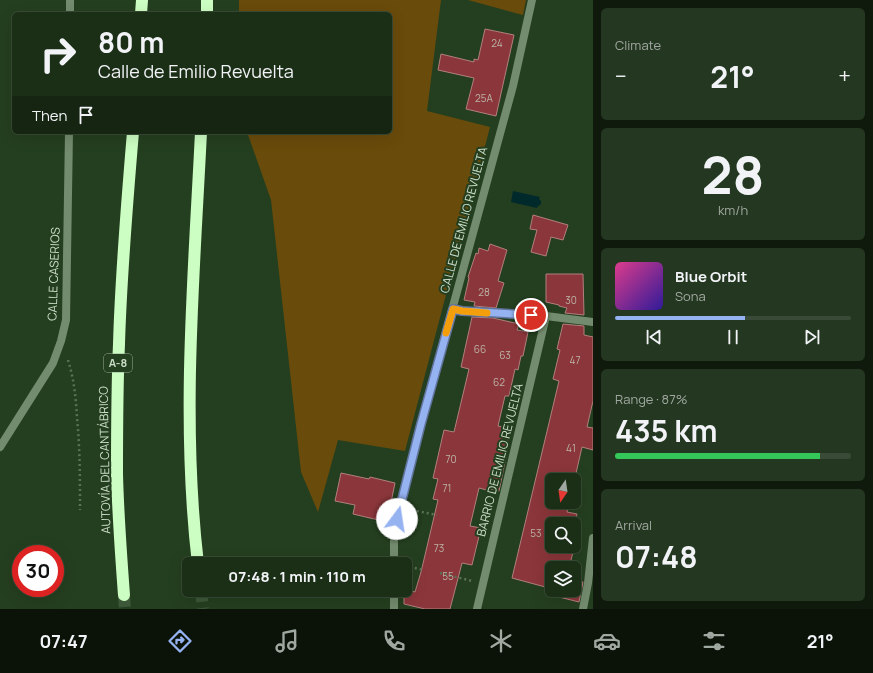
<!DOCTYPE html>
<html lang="en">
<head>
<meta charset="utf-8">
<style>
  body { margin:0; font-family:Manrope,sans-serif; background:#243720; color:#f1f3f6; height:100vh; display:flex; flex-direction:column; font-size:15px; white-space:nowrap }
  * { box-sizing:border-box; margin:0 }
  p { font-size:13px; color:#a0a9a1 }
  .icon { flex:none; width:22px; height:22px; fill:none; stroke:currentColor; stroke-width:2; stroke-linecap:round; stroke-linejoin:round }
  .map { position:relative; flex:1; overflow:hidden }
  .sheet { display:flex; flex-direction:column; gap:8px; padding:8px; background:#0f1a0d; width:280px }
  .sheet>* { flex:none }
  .banner { position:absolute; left:12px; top:12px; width:380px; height:122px; border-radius:6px; box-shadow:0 4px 16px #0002,0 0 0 1px #394a36; background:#1b2f17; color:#f1f3f6; overflow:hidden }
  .needle { width:26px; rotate:193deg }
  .fabs { position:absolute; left:545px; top:473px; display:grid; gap:8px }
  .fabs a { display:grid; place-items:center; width:36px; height:36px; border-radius:6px; background:#1b2f17; box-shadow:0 4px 16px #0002,0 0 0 1px #394a36; font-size:20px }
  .speed { position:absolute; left:12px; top:545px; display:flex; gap:8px; font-size:20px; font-weight:700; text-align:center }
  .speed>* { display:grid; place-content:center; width:52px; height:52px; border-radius:50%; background:#1b2f17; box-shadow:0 4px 16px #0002,0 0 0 1px #394a36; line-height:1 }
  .speed .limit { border:6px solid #d22; background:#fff; color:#111 }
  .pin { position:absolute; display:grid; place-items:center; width:34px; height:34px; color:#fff; margin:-17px; border:2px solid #fff; border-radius:50%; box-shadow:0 1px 4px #0007 }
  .me { position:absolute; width:44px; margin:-22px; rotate:14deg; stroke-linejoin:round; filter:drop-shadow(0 0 3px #0008) }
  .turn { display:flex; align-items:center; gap:14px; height:84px; padding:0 20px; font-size:18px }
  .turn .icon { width:52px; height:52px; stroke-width:2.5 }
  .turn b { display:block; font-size:28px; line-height:34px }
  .then { display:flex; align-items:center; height:38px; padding:0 20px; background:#0003; gap:8px; font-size:15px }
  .big { font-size:30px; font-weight:700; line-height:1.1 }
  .sheet .card { flex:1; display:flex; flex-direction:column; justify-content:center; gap:6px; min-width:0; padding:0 14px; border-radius:6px; background:#243720 }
  .sheet .dial { align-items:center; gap:0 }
  .dial b { font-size:52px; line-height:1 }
  .song { display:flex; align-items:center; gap:12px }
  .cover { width:48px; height:48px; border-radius:6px; background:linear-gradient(135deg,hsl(330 70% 55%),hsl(250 70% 35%)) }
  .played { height:4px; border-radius:2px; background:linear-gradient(90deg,#95b2f1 55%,#394a36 55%) }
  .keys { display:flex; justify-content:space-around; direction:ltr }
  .heat { display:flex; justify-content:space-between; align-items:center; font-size:22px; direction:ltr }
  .charge { height:6px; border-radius:3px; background:linear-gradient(90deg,#34c759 87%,#394a36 0) }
  .trip { position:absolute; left:182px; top:557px; width:230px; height:40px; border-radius:6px; background:#1b2f17; box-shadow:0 4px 16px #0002,0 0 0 1px #394a36; font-weight:700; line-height:40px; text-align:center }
  .tabs { display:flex; height:64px; justify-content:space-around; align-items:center; background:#0b1309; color:#a0a9a1 }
  .tabs .icon { width:28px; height:28px }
  .tabs .current { color:#95b2f1 }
  .tabs b { font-size:18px; color:#f1f3f6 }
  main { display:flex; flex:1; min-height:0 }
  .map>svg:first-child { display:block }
  .green { fill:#694b0b }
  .water { fill:#00292c }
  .building { fill:#8b363a; stroke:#b27f7e }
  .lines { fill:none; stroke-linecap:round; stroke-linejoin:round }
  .motorway-tunnel { stroke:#3d5739; stroke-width:12; stroke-dasharray:12 6; stroke-linecap:butt }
  .path { stroke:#5a7256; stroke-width:2.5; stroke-dasharray:2 3; stroke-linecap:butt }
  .minor { stroke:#738b6e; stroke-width:8 }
  .motorway { stroke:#ccfdc2; stroke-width:12 }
  .route-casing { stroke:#61749d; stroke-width:10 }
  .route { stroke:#95b2f1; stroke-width:7 }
  .slow { stroke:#f59e0b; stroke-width:7 }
  .labels { text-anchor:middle; stroke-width:4; stroke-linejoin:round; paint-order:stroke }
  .number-label { font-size:10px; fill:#bcb4a6 }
  .shield { fill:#243f1f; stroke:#9aae97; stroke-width:1 }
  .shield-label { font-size:11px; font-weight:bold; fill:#cddeca }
  .street-label { font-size:12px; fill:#cddeca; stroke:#243f1f }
</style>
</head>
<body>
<main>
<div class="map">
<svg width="593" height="609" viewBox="0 0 593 609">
  <rect width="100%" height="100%" fill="#243f1f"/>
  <path class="green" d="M239 0H441L427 111 490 127 405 451 338 440 318 512 301 472 271 200 247 132H390V14H239Z
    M468 0H526L523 15Z"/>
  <path class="water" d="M513 191 540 197 539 199 541 201V204L538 206 537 208 511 202Z"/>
  <path class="building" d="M485 29 514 35 496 116 466 109 474 78 438 70 441 54 474 62V59L478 60Z
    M533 215 568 225 563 240 551 237 546 256 531 252 537 230 530 229Z
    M490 244 507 250 498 281 504 283 496 308 474 306 475 302 464 300 469 278 468 277 476 253 478 254 479 248 488 251Z
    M546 274H583L584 315 565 313 567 308 559 306V305L546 302Z
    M472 317 493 318 519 324 517 330 528 332 523 356H521L518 370 515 369 509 396H505L498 426 511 429 503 456 506 457 499 491 491 489V491L479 488 470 526 481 528 472 565 462 563 450 609H425L404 604V590L405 589 415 592 421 572 438 500 433 499 438 479 433 478 444 430 454 432 469 369 461 367Z
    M563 324 584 326V335L593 337V401L587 427 593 428V450L582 447 574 482V480H552V502H569L567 512 577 514 574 526V524H552V546H574V544H575L569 568H552V590H574V580L583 582 579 602 547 594 549 588 512 578 559 381 553 379 560 350 557 349Z
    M341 473 369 479 370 477 395 483 387 522 353 514 355 505 335 501Z"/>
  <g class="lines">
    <path class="motorway-tunnel" d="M201 590 203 609
      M124 595 125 609"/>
    <path class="path" d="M68 360C74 379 76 398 77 418 80 449 80 479 80 510
      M412 510 437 515
      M405 566 424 570
      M440 573 472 581"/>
    <path class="minor" d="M70 0V14
      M453 309 462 311 546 316 593 322
      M0 447 53 363 61 341 66 320 69 132
      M394 564V531L421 424 513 86 532 0
      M394 609V590
      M477 609 546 316
      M583 609 588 583 593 538"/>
    <path class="motorway" d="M141 14 142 0
      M207 14V0
      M198 564C181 420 194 276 201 132
      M124 595C121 555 118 515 117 474 117 431 117 387 119 344 121 273 127 203 133 132"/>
  </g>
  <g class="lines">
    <defs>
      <path id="route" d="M397 519 421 424 453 309 462 311 531 315"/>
    </defs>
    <use href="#route" class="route-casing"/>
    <use href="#route" class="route"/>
    <path class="slow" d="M446 333 453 309 462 311 487 313"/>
  </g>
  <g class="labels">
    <g class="number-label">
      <text x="497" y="47">24</text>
      <text x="484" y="102">25A</text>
      <text x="484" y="296">28</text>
      <text x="571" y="304">30</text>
      <text x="480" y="353">66</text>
      <text x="505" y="359">63</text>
      <text x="575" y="364">47</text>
      <text x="499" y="386">62</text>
      <text x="571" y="452">41</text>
      <text x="451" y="463">70</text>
      <text x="447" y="492">71</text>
      <text x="536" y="537">53</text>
      <text x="439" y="552">73</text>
      <text x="448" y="580">55</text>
    </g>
    <rect class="shield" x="104" y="354" width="28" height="18" rx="3"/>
    <g class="shield-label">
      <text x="118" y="367">A-8</text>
    </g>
    <g class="street-label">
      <text transform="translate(464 220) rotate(-75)" y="4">CALLE DE EMILIO REVUELTA</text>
      <text transform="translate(54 274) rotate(-88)" y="4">CALLE CASERIOS</text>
      <text transform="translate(105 460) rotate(-91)" y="4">AUTOVÍA DEL CANTÁBRICO</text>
      <text transform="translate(500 460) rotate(-76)" y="4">BARRIO DE EMILIO REVUELTA</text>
    </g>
  </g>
</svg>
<div class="fabs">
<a><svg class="needle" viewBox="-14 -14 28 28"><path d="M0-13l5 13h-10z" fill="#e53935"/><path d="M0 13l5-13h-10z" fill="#a0a9a1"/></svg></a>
<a><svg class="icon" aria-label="search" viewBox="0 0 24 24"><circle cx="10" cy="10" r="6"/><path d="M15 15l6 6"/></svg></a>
<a><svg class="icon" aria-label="layers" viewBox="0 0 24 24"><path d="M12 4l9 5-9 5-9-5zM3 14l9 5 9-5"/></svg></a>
</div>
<div class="speed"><div class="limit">30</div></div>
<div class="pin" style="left:531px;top:315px;background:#d93025"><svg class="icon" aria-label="arrive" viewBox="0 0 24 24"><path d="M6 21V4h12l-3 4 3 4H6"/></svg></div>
<svg class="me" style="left:397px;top:519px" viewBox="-20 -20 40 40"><circle r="19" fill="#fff"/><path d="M0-13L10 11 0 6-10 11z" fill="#95b2f1"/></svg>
<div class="trip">07:48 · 1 min · 110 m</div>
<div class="banner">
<div class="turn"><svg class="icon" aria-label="right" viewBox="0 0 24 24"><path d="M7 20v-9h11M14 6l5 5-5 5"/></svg><div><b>80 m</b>Calle de Emilio Revuelta</div></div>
<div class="then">Then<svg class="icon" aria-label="arrive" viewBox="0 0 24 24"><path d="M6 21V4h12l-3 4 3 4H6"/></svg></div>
</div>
</div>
<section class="sheet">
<div class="card"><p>Climate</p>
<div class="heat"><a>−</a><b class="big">21°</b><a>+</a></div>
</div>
<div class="card dial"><b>28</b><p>km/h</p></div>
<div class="card">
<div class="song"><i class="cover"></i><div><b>Blue Orbit</b><p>Sona</p></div></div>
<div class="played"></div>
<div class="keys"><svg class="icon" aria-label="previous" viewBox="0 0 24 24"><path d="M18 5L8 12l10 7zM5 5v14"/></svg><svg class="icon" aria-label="pause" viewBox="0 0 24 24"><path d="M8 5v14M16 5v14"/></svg><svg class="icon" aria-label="next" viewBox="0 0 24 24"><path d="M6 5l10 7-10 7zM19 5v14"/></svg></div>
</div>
<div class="card"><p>Range · 87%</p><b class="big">435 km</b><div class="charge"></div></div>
<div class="card"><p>Arrival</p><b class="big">07:48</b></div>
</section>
</main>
<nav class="tabs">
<b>07:47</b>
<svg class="icon current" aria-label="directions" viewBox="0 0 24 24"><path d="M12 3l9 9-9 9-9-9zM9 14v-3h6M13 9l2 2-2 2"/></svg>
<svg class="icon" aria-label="music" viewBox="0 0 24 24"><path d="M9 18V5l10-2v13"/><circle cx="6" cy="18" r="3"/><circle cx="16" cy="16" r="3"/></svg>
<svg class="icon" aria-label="phone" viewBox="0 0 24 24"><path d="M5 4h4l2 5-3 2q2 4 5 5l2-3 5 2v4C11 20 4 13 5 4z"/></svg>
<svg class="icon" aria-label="climate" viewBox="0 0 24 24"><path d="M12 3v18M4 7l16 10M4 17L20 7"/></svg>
<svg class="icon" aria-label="car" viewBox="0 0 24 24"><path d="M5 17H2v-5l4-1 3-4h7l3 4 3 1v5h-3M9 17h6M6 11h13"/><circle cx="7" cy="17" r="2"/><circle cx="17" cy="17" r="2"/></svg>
<svg class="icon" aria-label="filters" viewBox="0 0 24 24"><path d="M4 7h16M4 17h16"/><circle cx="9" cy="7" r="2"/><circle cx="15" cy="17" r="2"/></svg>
<b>21°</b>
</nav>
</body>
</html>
